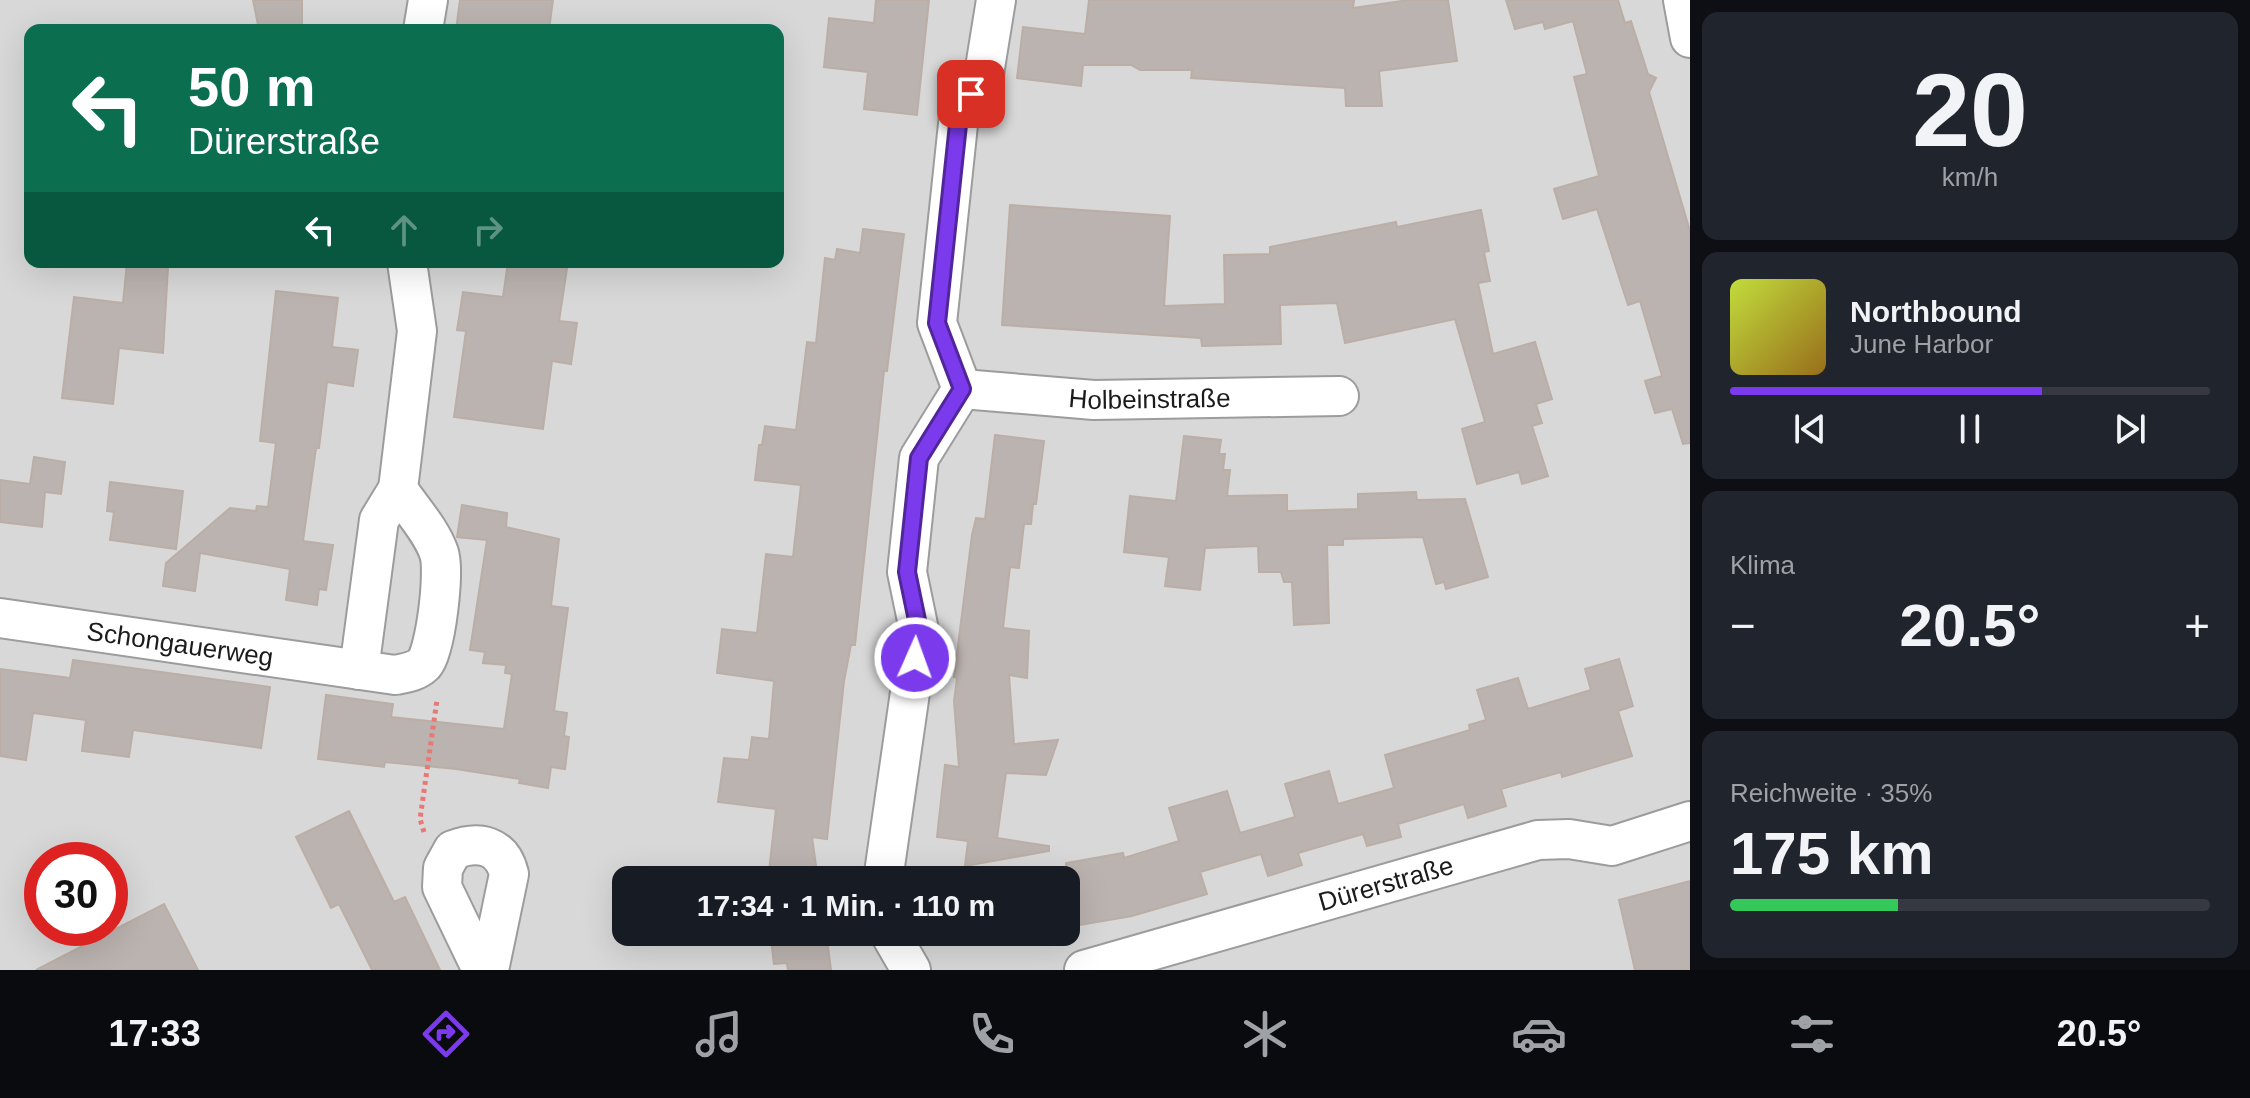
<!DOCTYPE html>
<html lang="de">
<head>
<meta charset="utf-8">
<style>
  body { margin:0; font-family:Helvetica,sans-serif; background:#20242c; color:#f1f3f6; height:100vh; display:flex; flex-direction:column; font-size:30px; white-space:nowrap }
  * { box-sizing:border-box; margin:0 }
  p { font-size:26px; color:#9ea1a6 }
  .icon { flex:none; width:44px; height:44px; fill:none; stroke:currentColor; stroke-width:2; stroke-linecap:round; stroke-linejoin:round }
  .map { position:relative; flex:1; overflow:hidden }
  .panel { display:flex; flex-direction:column; gap:12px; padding:12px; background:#0d0f14; width:560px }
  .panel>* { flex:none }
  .guide { position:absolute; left:24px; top:24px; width:760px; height:244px; border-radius:16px; box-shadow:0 8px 32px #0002; background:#0b6e4f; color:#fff; overflow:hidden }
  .speed { position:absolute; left:24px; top:842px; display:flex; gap:16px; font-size:40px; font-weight:700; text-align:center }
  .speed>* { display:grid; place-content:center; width:104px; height:104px; border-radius:50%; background:#171b24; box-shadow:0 8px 32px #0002; line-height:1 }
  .speed .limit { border:12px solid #d22; background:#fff; color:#111 }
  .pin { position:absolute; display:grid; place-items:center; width:68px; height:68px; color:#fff; margin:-34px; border-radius:16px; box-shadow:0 4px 12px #0006 }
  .me { position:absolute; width:88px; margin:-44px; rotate:2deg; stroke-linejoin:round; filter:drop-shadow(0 0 6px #0008) }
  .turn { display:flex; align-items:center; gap:28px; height:168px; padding:0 32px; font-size:36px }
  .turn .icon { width:104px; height:104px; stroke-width:2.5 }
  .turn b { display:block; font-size:56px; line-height:68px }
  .lanes { display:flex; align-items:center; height:76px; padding:0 32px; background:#0003; justify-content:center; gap:40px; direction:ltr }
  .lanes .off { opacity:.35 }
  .big { font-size:60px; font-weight:800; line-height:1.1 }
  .panel .widget { flex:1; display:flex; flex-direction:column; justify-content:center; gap:12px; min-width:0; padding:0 28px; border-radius:16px; background:#20242c }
  .panel .dial { align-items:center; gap:0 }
  .dial b { font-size:104px; line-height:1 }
  .song { display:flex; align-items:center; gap:24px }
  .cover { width:96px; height:96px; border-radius:12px; background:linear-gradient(135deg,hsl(70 70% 55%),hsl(40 70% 35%)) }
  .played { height:8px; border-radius:4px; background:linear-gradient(90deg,#7c3aed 65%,#363941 65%) }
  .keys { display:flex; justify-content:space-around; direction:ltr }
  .heat { display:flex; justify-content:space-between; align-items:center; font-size:44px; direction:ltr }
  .charge { height:12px; border-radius:6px; background:linear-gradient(90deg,#34c759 35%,#363941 0) }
  .trip { position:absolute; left:612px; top:866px; width:468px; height:80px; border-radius:16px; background:#171b24; box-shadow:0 8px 32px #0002; font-weight:800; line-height:80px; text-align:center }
  .tab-bar { display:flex; height:128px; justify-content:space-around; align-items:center; background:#090b0e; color:#9ea1a6 }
  .tab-bar .icon { width:56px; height:56px }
  .tab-bar .selected { color:#7c3aed }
  .tab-bar b { font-size:36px; color:#f1f3f6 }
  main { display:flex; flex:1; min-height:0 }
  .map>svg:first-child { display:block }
  .residential { fill:#d9d8d8; fill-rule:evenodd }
  .building { fill:#bbb3af; stroke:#bbaea6; stroke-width:2 }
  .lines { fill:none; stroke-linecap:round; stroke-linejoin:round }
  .minor-casing { stroke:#9c9c9c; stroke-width:42 }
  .path { stroke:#e97875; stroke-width:5; stroke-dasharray:4 4; stroke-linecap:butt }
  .minor { stroke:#fff; stroke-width:38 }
  .route-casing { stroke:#51269a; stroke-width:20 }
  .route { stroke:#7c3aed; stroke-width:14 }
  .labels { text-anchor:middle; stroke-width:6; stroke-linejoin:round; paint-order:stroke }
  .street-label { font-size:26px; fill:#1b1b1b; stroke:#fff }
</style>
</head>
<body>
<main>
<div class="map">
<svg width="1690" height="970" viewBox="0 0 1690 970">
  <rect width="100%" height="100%" fill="#ece8e2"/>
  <path class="residential" d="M0 0H1690V970H0ZM30 30H778V262H30ZM42 860H110V928H42ZM626 880H1066V932H626Z"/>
  <path class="building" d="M253 0H302V30H259Z
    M460 0H553L549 30H456Z
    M876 0H929L917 115 864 109 868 72 824 67 829 18 874 23Z
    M1089 0H1354L1353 8 1409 0H1448L1457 61 1379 71 1382 106H1346L1345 88 1191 78 1192 70H1140L1131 65H1083L1081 86 1017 78 1023 27 1085 34Z
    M1506 0H1618L1625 23 1631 21 1648 74 1656 78 1649 92 1690 231V443L1683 444 1672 409 1655 413 1645 381 1662 376 1640 301 1628 305 1597 209 1563 219 1554 189 1599 176 1574 77 1587 74 1573 21 1545 29 1543 22 1515 29Z
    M1010 205 1170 216 1164 306 1225 304 1224 255 1270 254V247L1396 222 1397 227 1481 210 1489 251 1484 252 1490 281 1478 283 1493 354 1535 342 1552 399 1536 404 1542 423 1532 426 1548 476 1522 484 1519 472 1477 484 1462 429 1485 422 1455 319 1345 343 1337 303 1280 305 1281 344 1202 346 1201 338 1002 325Z
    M863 229 904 234 887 371H884L855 645H851L844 681 827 839 812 837 818 880H768L776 809 718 802 724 758 749 760 752 737 769 739 774 681 717 673 722 629 757 633 766 554 793 557 801 485 755 480 759 445H762L765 426 796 430 807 342 816 343 825 258 835 260 837 249 860 253Z
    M508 262H568L559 321 577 323 571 364 552 361 543 429 454 417 466 331 457 330 463 292 503 297Z
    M127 263 168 267 163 353 119 348 113 404 62 398 74 297 123 303Z
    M276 291 338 298 332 347 358 350 353 386 327 382 319 448H316L303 541 333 545 326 590 319 589 317 605 286 600 290 569 200 553 195 591 163 586 166 563 230 508 256 511 257 506 268 507 276 443 260 441Z
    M995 435 1044 441 1036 504H1033L1031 524H1024L1019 568 1010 567 1003 628 1029 631 1027 678 1009 675 1014 744 1058 740 1046 775 1006 773 997 838 1049 846V851L965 866 968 841 937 837 945 765 959 767 954 701 957 678 954 677 972 535 976 518 985 519Z
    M1184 436 1221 440 1219 454H1225L1223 470H1230L1227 496 1287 495V511L1358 509V494L1416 492 1417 500 1465 499 1488 577 1446 589 1444 582 1436 584 1423 537 1343 539V545H1327L1329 623 1294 625 1292 582H1284L1281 572H1259L1258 546 1205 548 1200 590 1165 586 1169 557 1124 552 1130 496 1176 501Z
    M34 457 65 462 61 494 45 492 42 527 0 522V480L30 484Z
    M110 482 183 491 176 549 110 540 114 512 107 511Z
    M462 505 507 513 506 527 559 539 551 606 568 608 554 711 567 713 564 736 569 737 565 769 551 767 548 788 519 783 520 779 456 769 385 762 384 767 318 759 326 695 393 704 391 717 504 729 512 674 505 673 506 665 483 663 485 652 470 650 487 540 457 537Z
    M1619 659 1633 706 1618 711 1632 756 1562 777 1561 772 1501 789 1506 806 1468 818 1464 804 1398 824 1401 837 1367 846 1363 834 1298 853 1302 865 1268 876 1261 854 1200 872 1207 894 1132 916 1079 925 1073 894 1066 895V863L1123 853 1124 858 1179 841 1169 808 1227 791 1240 833 1295 817 1285 784 1329 771 1338 804 1394 788 1385 755 1470 730 1469 725 1486 720 1477 690 1518 678 1528 709 1591 690 1585 669Z
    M73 660 270 687 261 748 133 730 129 757 82 751 86 720 33 713 26 760 0 756V669L70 678Z
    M349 811 394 902 405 897 440 970H372L339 904 331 908 296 837Z
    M1690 881V970H1635L1619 900Z
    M164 904 198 970H36Z
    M770 932H826L831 970H788L787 963 774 964Z"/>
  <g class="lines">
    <defs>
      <g id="minor">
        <path d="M1683 0 1690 38"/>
        <path d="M423 30 428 0"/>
        <path id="s1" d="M962 389 1094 400 1339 396"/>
        <path id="s2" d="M0 618 395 675C405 673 416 672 424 664 436 650 445 571 439 553 431 530 411 509 398 489L417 331 407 262"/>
        <path d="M359 670 379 520 398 489"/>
        <path d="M883 880 919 630 907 572 919 458 962 389 937 323 959 115 984 74 996 0"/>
        <path d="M889 932 911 970"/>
        <path d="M482 970 442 887 443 868 453 850C479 840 502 845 509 874L489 970"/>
        <path id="s3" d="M1084 970 1538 840 1569 839 1612 846 1690 821"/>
      </g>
    </defs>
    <use href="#minor" class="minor-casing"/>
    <path class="path" d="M424 832 420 819 437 700"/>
    <use href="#minor" class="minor"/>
  </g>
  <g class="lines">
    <defs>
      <path id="route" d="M915 658 919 630 907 572 919 458 962 389 937 323 959 115 971 94"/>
    </defs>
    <use href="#route" class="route-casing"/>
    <use href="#route" class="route"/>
  </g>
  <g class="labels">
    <g class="street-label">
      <text dy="9" stroke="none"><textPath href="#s1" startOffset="188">Holbeinstraße</textPath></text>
      <text dy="9" stroke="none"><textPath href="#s2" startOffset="182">Schongauerweg</textPath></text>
      <text dy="9" stroke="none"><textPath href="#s3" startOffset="314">Dürerstraße</textPath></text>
    </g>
  </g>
</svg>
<div class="speed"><div class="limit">30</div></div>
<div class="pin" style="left:971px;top:94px;background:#d93025"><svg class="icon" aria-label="arrive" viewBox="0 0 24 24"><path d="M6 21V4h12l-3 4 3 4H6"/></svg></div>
<svg class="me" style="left:915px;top:658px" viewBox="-20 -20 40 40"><circle r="17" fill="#7c3aed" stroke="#fff" stroke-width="3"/><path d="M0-11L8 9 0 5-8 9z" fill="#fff"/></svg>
<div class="trip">17:34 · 1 Min. · 110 m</div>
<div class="guide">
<div class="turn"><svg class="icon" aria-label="left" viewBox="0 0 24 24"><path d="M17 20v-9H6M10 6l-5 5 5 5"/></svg><div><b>50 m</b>Dürerstraße</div></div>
<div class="lanes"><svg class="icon" aria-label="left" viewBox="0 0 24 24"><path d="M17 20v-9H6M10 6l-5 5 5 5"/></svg><svg class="icon off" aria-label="ahead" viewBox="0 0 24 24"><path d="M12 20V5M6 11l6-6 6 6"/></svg><svg class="icon off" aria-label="right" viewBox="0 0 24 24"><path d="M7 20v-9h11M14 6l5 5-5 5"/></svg></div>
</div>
</div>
<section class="panel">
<div class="widget dial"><b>20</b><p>km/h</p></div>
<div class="widget">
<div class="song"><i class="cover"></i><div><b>Northbound</b><p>June Harbor</p></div></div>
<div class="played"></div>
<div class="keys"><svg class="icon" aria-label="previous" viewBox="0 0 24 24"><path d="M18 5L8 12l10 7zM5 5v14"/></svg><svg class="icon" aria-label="pause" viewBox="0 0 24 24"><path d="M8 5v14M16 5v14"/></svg><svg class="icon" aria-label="next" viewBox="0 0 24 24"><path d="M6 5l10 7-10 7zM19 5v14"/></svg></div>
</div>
<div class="widget"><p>Klima</p>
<div class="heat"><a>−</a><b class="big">20.5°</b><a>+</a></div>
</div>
<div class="widget"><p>Reichweite · 35%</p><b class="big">175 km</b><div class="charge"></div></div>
</section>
</main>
<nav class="tab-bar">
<b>17:33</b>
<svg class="icon selected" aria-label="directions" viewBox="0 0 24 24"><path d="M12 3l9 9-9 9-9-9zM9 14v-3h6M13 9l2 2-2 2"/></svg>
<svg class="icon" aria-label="music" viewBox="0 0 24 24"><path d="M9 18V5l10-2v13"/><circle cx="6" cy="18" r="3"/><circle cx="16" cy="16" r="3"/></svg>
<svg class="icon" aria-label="phone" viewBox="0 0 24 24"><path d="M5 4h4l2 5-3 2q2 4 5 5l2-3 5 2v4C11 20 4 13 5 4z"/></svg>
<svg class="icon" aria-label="climate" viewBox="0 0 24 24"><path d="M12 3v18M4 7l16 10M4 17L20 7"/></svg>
<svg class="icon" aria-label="car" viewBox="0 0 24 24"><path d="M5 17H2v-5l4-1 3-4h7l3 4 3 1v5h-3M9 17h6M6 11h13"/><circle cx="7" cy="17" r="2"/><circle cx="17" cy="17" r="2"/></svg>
<svg class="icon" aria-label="filters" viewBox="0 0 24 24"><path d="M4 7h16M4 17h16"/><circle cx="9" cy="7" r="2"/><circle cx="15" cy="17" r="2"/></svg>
<b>20.5°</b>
</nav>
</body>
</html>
